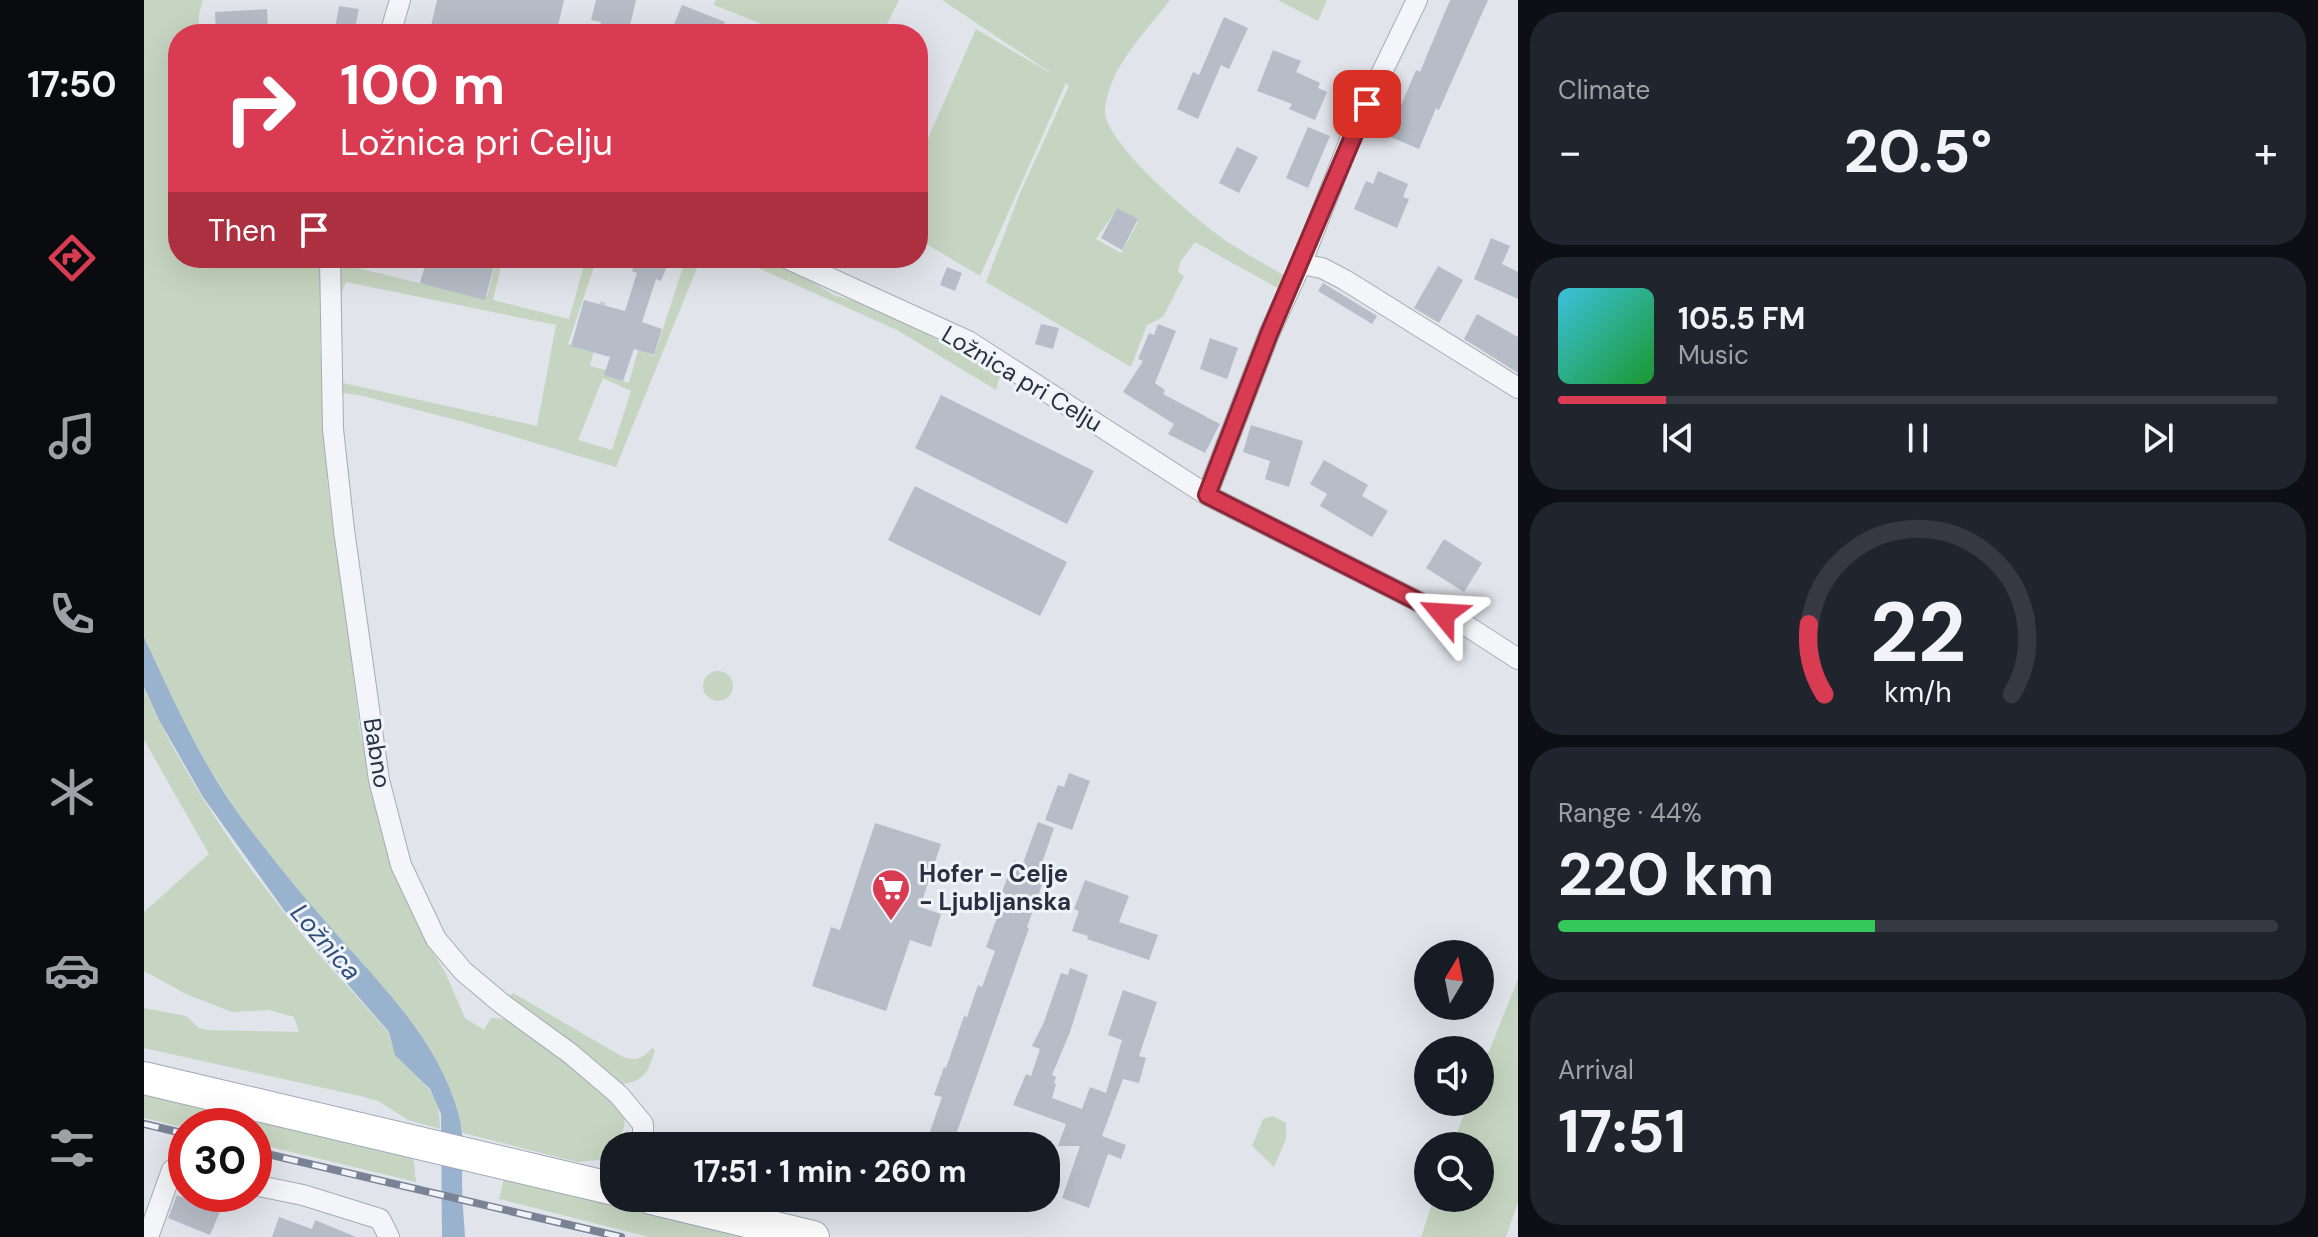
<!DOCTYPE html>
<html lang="en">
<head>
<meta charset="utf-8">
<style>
  body { margin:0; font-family:"DM Sans",sans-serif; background:#20242c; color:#f1f3f6; height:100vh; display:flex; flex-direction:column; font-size:30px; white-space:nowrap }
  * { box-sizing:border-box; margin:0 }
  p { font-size:26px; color:#9ea1a6 }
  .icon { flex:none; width:44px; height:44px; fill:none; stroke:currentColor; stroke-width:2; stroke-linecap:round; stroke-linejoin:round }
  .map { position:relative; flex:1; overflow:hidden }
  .drawer { display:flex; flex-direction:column; gap:12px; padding:12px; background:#0d0f14; width:800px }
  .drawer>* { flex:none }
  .top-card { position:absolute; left:24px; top:24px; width:760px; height:244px; border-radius:32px; box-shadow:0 8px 32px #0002; background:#d93c52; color:#fff; overflow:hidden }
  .needle { width:52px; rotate:10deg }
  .fabs { position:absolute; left:1270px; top:940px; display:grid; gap:16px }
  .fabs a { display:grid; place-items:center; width:80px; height:80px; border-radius:50%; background:#171b24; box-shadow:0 8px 32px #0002; font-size:40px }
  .speed { position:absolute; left:24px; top:1108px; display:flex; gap:16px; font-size:40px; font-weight:700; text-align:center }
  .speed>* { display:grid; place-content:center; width:104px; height:104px; border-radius:50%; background:#171b24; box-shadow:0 8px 32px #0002; line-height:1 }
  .speed .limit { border:12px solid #d22; background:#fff; color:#111 }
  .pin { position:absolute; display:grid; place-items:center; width:68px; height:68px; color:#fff; margin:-34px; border-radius:16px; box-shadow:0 4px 12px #0006 }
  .me { position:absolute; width:88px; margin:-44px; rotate:297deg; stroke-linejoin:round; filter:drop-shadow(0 0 6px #0008) }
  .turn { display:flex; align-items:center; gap:28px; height:168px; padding:0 40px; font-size:36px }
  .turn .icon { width:104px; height:104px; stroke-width:2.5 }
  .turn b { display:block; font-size:56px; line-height:68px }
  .then { display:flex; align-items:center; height:76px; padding:0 40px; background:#0003; gap:16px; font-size:30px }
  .big { font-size:60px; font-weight:700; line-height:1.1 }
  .drawer .tile { flex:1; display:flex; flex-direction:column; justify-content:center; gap:12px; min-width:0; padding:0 28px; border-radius:32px; background:#20242c }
  .drawer .dial { align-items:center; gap:0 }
  .dial svg { height:208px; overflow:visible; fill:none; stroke:#363941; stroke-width:7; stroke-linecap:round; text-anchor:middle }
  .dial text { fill:#f1f3f6; stroke:none }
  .song { display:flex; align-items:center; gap:24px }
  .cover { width:96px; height:96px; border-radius:12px; background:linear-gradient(135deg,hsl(190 70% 55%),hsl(130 70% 35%)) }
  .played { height:8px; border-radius:4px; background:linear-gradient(90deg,#d93c52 15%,#363941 15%) }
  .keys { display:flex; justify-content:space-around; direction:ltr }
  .heat { display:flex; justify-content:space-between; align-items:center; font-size:44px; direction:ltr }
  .charge { height:12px; border-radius:6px; background:linear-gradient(90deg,#34c759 44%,#363941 0) }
  .trip { position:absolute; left:456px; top:1132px; width:460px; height:80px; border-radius:32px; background:#171b24; box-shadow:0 8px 32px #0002; font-weight:700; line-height:80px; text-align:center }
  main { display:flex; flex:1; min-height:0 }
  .tabs { display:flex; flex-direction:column; width:144px; justify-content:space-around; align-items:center; background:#090b0e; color:#9ea1a6 }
  .tabs .icon { width:56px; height:56px }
  .tabs .on { color:#d93c52 }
  .tabs b { font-size:36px; color:#f1f3f6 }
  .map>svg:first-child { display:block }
  .green { fill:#c6d5c1; fill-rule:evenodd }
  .water { fill:#99b2cd }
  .building { fill:#b7bdc8 }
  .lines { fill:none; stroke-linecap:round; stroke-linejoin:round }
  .minor-casing { stroke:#a6abb5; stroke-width:22 }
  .primary-casing { stroke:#9fa8b7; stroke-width:34 }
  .minor { stroke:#f4f5f8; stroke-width:20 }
  .primary { stroke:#fff; stroke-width:32 }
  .rail-casing { stroke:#798395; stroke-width:8 }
  .rail { stroke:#f0f3f8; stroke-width:5; stroke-dasharray:15; stroke-linecap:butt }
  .route-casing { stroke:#8d2735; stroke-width:20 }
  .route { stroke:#d93c52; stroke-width:14 }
  .labels { text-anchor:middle; stroke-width:6; stroke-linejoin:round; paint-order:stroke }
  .street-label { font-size:24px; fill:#283143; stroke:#f0f3f8 }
  .poi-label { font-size:24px; font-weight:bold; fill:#283143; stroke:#f0f3f8; text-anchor:start }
  .water-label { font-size:26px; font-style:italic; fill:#2e4f7b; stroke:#f0f3f8 }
</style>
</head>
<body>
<main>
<nav class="tabs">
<b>17:50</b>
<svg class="icon on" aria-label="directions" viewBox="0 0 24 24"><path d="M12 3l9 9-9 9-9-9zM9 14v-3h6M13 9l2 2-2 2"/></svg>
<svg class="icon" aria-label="music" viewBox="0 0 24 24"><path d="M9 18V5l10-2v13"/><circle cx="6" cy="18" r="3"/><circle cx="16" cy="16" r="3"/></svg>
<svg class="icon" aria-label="phone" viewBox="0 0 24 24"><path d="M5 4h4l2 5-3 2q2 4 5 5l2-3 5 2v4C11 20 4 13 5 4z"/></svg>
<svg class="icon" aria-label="climate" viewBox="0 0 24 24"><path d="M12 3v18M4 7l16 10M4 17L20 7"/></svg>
<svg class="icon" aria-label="car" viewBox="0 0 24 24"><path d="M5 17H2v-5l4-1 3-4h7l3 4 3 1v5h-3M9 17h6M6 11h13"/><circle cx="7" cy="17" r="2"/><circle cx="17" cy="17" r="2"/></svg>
<svg class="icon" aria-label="filters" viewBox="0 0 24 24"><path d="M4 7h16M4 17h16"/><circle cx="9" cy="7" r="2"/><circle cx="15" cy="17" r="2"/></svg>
</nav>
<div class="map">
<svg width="1374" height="1237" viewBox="0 0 1374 1237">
  <rect width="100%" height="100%" fill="#e1e4ea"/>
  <path class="green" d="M0 0H59C55 13 52 21 58 34H34V258H179L176 344 184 492 196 562 216 731 240 838 258 892 279 936 301 972 321 1018 340 1030 347 1018 362 1019 417 1058 474 1106 481 1117 480 1128 467 1153 454 1160 433 1162 319 1133C302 1045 238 987 181 922 154 890 126 857 101 823 61 767 27 699 0 636Z
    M572 0H755L738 34H617L620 25 570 5Z
    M798 0H1026C1001 33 966 66 961 109 957 142 1059 226 1087 244 1104 255 1122 265 1140 275L1135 289 1051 242 1036 262 1034 272 1040 276 1019 317 1003 325 987 367 842 282 876 193 925 86 922 83 836 276 774 239V161L832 29 913 77ZM973 209 994 222 977 253 952 239Z
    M1134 0H1183L1174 21Z
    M193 258H197V264L275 283 343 296 353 258H359L349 300 425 319 442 258H453L424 344 441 350 456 301 462 303 446 366 462 370 463 375 485 383 494 350 510 356 542 258H557L472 467 320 422 219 396 193 392ZM202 282 412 325 393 426 199 383 196 363 198 292ZM459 378 487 391 468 450 434 440Z
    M592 258H615L671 283 689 295 725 305 857 372 852 390 753 330Z
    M559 686a15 15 0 1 1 30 0a15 15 0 1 1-30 0Z
    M0 688C41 781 105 873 171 950 195 978 221 1005 245 1033 252 1072 298 1077 296 1129L264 1120 234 1101 216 1096 0 1048V1008L42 1016 55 1028 64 1030 155 1032 150 1017 125 1010 88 1012 44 995 0 971V912L65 854 0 740Z
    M1374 979V1202L1362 1237H1277L1290 1198H1336V1146H1308L1325 1102H1336V1074Z
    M369 993 479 1057C493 1061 498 1059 508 1048L511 1050C505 1070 501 1081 479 1084L364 997Z
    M0 1092 269 1155 272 1182 110 1143V1126L42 1128 0 1118Z
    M1129 1116 1142 1123V1139L1130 1167 1108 1146 1119 1119Z
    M369 1178 618 1237H505L355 1199 360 1179Z"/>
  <path class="water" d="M0 637C30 702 61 771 105 828 133 865 163 901 194 936 242 990 296 1044 315 1116 321 1137 318 1160 318 1182 318 1201 320 1219 321 1237H298L297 1114 286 1089 251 1055 245 1032 145 917 59 797 15 720 0 687Z"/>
  <path class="building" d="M293 0H420L412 34H285Z
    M452 0H492L484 34H454L457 22 447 20Z
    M1306 0H1344L1295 110 1292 108 1275 149 1244 136 1272 70 1276 72Z
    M538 5 581 22 576 34H526Z
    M195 6 215 9 210 34H190Z
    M123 9 124 29 72 32 71 12Z
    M1080 17 1104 28 1085 69 1077 65 1054 119 1033 109 1049 72 1055 75Z
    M1129 50 1157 61 1152 72 1176 83 1174 88 1183 92 1171 120 1145 109 1148 104 1113 91Z
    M1164 127 1186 136 1164 188 1142 178Z
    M1093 147 1114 157 1095 193 1075 183Z
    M1234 171 1264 184 1259 197 1265 199 1253 228 1210 209 1222 181 1229 184Z
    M973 208 994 219 978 250 957 238Z
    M1347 238 1366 246 1358 264 1374 272V299L1330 279Z
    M283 258H352L341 300 276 283Z
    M493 258H526L517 281 512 279 498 322 518 329 510 355 490 349 479 381 460 375 466 357 427 346 440 300 481 311 493 273 488 271Z
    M1294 266 1319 280 1295 323 1270 308Z
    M803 267 818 273 811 291 796 285Z
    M1179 283 1233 316 1228 324 1174 291Z
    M1333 314 1374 337V373L1320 339Z
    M897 324 915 328 909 349 891 344Z
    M1014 324 1032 331 1011 383 1021 390 1019 394 1076 424 1061 453 1024 434 1030 424 979 392 999 361 994 359 1005 333 1010 335Z
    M1066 338 1094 348 1083 379 1056 369Z
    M797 395 950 471 923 524 771 448Z
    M1107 425 1159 441 1145 487 1121 479 1126 461 1099 452Z
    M1180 460 1224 485 1218 496 1244 511 1228 537 1176 506 1183 494 1166 484Z
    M771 486 923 562 896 616 744 540Z
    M1300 539 1338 563 1320 592 1282 568Z
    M925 773 946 781 928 830 901 820 914 785 920 787Z
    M894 822 910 828 896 869 903 871 883 927 885 928 808 1146H781L798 1097 790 1095 800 1067 802 1068 820 1016 823 1017 834 985 838 987 851 951 842 947 862 894 858 892 870 860 879 863Z
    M731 823 797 844 776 907 797 914 787 947 766 940 742 1011 668 986 687 927 696 930Z
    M941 880 985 896 975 922 1014 935 1005 960 943 939 944 936 928 931 935 911 930 909Z
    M926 968 944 975 926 1032 908 1075 912 1077 910 1083 912 1084 908 1098 938 1109 946 1087 962 1093 978 1040 964 1035 979 990 1013 1002 995 1056 1002 1058 995 1083 979 1079 958 1136 982 1145 977 1159 964 1154 945 1208 918 1198 936 1146H914L922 1124 869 1105 882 1074 887 1076 896 1049 888 1046 900 1022 917 973 924 975Z
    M33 1195 76 1212 66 1235 24 1218Z
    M135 1217 168 1229 171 1220 212 1237H128Z"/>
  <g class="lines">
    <defs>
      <path id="minor" d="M246 34 256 0
        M186 258 189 429 200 530 235 780 257 865 292 939 319 971 357 1003 427 1054 475 1095 499 1124V1146
        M642 258 824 341 1063 495 1323 626 1374 659
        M1157 264 1210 130 1273 0
        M1063 495 1125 334 1157 264 1178 268 1201 280 1374 388
        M110 1185 159 1195 236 1219 245 1237
        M4 1237 28 1170 42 1172"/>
      <path id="primary" d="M0 1078 470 1189
        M507 1198 669 1237"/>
    </defs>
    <use href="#minor" class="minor-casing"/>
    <use href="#primary" class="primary-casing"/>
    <use href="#minor" class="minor"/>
    <use href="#primary" class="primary"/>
    <defs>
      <path id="rail" d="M0 1124 42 1134
        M110 1151 477 1237"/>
    </defs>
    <use href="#rail" class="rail-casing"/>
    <use href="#rail" class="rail"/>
  </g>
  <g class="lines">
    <defs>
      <path id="route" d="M1223 104 1125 334 1063 495 1299 614"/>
    </defs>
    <use href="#route" class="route-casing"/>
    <use href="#route" class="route"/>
  </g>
  <defs>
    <symbol id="supermarket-pin" viewBox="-11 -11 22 30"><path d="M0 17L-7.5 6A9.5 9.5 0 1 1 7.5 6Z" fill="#d93c52" stroke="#f0f3f8"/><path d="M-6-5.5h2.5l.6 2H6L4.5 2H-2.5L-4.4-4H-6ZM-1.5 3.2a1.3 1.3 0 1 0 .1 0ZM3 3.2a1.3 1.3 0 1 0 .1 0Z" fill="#fff"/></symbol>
  </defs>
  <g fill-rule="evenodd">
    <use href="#supermarket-pin" x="725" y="866" width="44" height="60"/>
  </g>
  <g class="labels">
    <g class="street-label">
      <text transform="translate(878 379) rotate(31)" y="8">Ložnica pri Celju</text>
      <text transform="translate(233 753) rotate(81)" y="8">Babno</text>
    </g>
    <g class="poi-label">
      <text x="775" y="882">Hofer - Celje<tspan x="775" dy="28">- Ljubljanska</tspan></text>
    </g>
    <g class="water-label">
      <text transform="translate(182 942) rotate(49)" y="9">Ložnica</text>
    </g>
  </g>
</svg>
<div class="fabs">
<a><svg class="needle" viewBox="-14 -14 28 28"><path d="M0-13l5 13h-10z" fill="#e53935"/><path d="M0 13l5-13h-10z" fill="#9ea1a6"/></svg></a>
<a><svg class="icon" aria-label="sound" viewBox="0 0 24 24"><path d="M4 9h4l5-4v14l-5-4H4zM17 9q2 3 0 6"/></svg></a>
<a><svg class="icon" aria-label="search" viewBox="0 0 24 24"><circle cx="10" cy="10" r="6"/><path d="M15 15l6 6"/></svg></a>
</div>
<div class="speed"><div class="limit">30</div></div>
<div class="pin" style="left:1223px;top:104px;background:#d93025"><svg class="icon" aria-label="arrive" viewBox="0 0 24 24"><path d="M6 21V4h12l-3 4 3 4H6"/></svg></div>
<svg class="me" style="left:1299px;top:614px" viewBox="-20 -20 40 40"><path d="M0-17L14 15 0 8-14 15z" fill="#d93c52" stroke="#fff" stroke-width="4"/></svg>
<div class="trip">17:51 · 1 min · 260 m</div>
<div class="top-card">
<div class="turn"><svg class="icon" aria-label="right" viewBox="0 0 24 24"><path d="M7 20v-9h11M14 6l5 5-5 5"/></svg><div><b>100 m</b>Ložnica pri Celju</div></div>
<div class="then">Then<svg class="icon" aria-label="arrive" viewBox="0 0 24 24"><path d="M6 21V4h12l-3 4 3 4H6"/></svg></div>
</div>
</div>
<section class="drawer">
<div class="tile"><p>Climate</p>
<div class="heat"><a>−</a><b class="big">20.5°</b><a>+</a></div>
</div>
<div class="tile">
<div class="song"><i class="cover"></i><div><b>105.5 FM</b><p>Music</p></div></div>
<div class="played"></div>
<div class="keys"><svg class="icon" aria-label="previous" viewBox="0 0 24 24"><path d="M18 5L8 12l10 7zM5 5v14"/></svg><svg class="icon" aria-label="pause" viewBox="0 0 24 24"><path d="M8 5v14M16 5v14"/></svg><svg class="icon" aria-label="next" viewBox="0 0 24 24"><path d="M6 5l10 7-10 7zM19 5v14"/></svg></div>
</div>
<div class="tile dial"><svg viewBox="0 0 100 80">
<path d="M14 69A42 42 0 1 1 86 69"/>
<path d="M14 69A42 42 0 0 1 8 42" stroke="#d93c52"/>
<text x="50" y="56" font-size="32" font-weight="700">22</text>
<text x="50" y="72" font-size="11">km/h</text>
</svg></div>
<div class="tile"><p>Range · 44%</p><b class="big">220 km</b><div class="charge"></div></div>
<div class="tile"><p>Arrival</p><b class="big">17:51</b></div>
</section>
</main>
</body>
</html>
